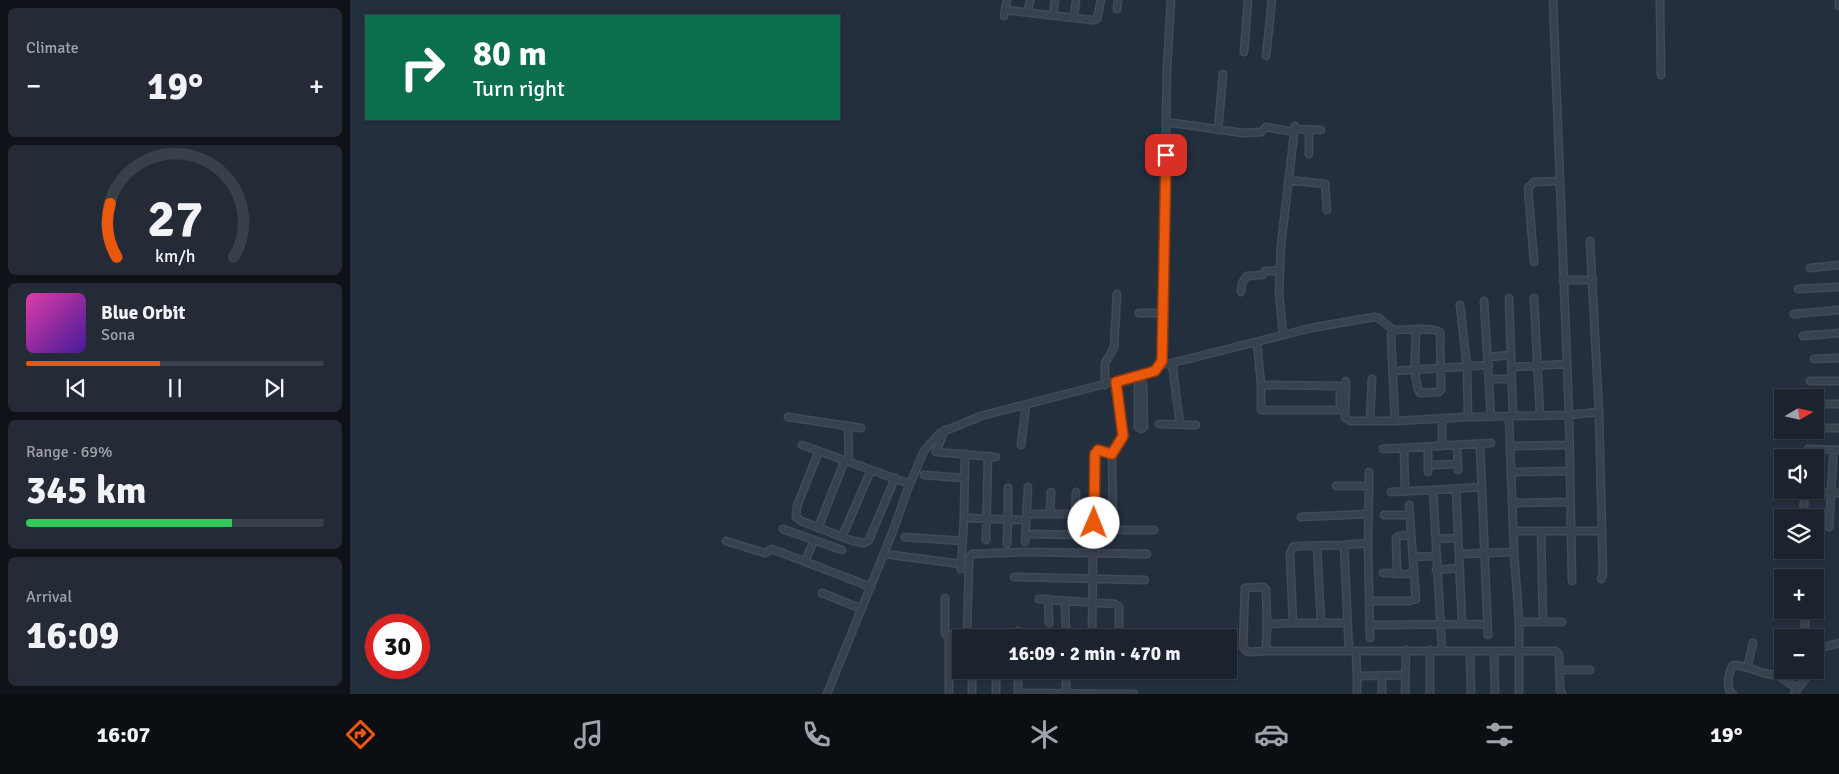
<!DOCTYPE html>
<html lang="en">
<head>
<meta charset="utf-8">
<style>
  body { margin:0; font-family:Signika,sans-serif; background:#242b36; color:#f1f3f6; height:100vh; display:flex; flex-direction:column; font-size:19px; white-space:nowrap }
  * { box-sizing:border-box; margin:0 }
  p { font-size:16px; color:#a0a4aa }
  .icon { flex:none; width:28px; height:28px; fill:none; stroke:currentColor; stroke-width:2; stroke-linecap:round; stroke-linejoin:round }
  .map { position:relative; flex:1; overflow:hidden }
  .side { display:flex; flex-direction:column; gap:8px; padding:8px; background:#0f1319; width:350px }
  .side>* { flex:none }
  .hud { position:absolute; left:15px; top:15px; width:475px; height:105px; border-radius:0px; box-shadow:0 1px 4px #0004,0 0 0 1px #39404a; background:#0b6e4f; color:#fff; overflow:hidden }
  .needle { width:32px; rotate:81deg }
  .buttons { position:absolute; left:1424px; top:389px; display:grid; gap:10px }
  .buttons a { display:grid; place-items:center; width:50px; height:50px; border-radius:0px; background:#1b232e; box-shadow:0 1px 4px #0004,0 0 0 1px #39404a; font-size:25px }
  .speed { position:absolute; left:15px; top:614px; display:flex; gap:10px; font-size:25px; font-weight:700; text-align:center }
  .speed>* { display:grid; place-content:center; width:65px; height:65px; border-radius:50%; background:#1b232e; box-shadow:0 1px 4px #0004,0 0 0 1px #39404a; line-height:1 }
  .speed .limit { border:8px solid #d22; background:#fff; color:#111 }
  .pin { position:absolute; display:grid; place-items:center; width:42px; height:42px; color:#fff; margin:-21px; border-radius:10px; box-shadow:0 2px 8px #0006 }
  .me { position:absolute; width:55px; margin:-28px; rotate:1deg; stroke-linejoin:round; filter:drop-shadow(0 0 4px #0008) }
  .turn { display:flex; align-items:center; gap:18px; height:105px; padding:0 25px; font-size:22px }
  .turn .icon { width:65px; height:65px; stroke-width:2.5 }
  .turn b { display:block; font-size:35px; line-height:42px }
  .big { font-size:38px; font-weight:800; line-height:1.1 }
  .side .card { flex:1; display:flex; flex-direction:column; justify-content:center; gap:8px; min-width:0; padding:0 18px; border-radius:8px; background:#242b36 }
  .side .dial { align-items:center; gap:0 }
  .dial svg { height:130px; overflow:visible; fill:none; stroke:#39404a; stroke-width:7; stroke-linecap:round; text-anchor:middle }
  .dial text { fill:#f1f3f6; stroke:none }
  .song { display:flex; align-items:center; gap:15px }
  .cover { width:60px; height:60px; border-radius:8px; background:linear-gradient(135deg,hsl(320 70% 55%),hsl(260 70% 35%)) }
  .played { height:5px; border-radius:2px; background:linear-gradient(90deg,#ea580c 45%,#39404a 45%) }
  .keys { display:flex; justify-content:space-around; direction:ltr }
  .heat { display:flex; justify-content:space-between; align-items:center; font-size:28px; direction:ltr }
  .charge { height:8px; border-radius:4px; background:linear-gradient(90deg,#34c759 69%,#39404a 0) }
  .trip { position:absolute; left:602px; top:629px; width:285px; height:50px; border-radius:0px; background:#1b232e; box-shadow:0 1px 4px #0004,0 0 0 1px #39404a; font-weight:800; line-height:50px; text-align:center }
  .tab-bar { display:flex; height:80px; justify-content:space-around; align-items:center; background:#0b0e12; color:#a0a4aa }
  .tab-bar .icon { width:35px; height:35px }
  .tab-bar .on { color:#ea580c }
  .tab-bar b { font-size:22px; color:#f1f3f6 }
  main { display:flex; flex:1; min-height:0 }
  .map>svg:first-child { display:block }
  .lines { fill:none; stroke-linecap:round; stroke-linejoin:round }
  .street-casing { stroke:#414a57; stroke-width:9 }
  .street { stroke:#38414e; stroke-width:6 }
  .route-casing { stroke:#983908; stroke-width:12 }
  .route { stroke:#ea580c; stroke-width:9 }
</style>
</head>
<body>
<main>
<section class="side">
<div class="card"><p>Climate</p>
<div class="heat"><a>−</a><b class="big">19°</b><a>+</a></div>
</div>
<div class="card dial"><svg viewBox="0 0 100 80">
<path d="M14 69A42 42 0 1 1 86 69"/>
<path d="M14 69A42 42 0 0 1 10 36" stroke="#ea580c"/>
<text x="50" y="56" font-size="32" font-weight="700">27</text>
<text x="50" y="72" font-size="11">km/h</text>
</svg></div>
<div class="card">
<div class="song"><i class="cover"></i><div><b>Blue Orbit</b><p>Sona</p></div></div>
<div class="played"></div>
<div class="keys"><svg class="icon" aria-label="previous" viewBox="0 0 24 24"><path d="M18 5L8 12l10 7zM5 5v14"/></svg><svg class="icon" aria-label="pause" viewBox="0 0 24 24"><path d="M8 5v14M16 5v14"/></svg><svg class="icon" aria-label="next" viewBox="0 0 24 24"><path d="M6 5l10 7-10 7zM19 5v14"/></svg></div>
</div>
<div class="card"><p>Range · 69%</p><b class="big">345 km</b><div class="charge"></div></div>
<div class="card"><p>Arrival</p><b class="big">16:09</b></div>
</section>
<div class="map">
<svg width="1489" height="694" viewBox="0 0 1489 694">
  <rect width="100%" height="100%" fill="#242f3e"/>
  <g class="lines">
    <defs>
      <path id="street" d="M1203 0 1219 415 1222 581
        M1310 0 1311 75
        M1489 1V6
        M767 9 768 0
        M656 10 742 20 747 19 751 0
        M678 12 680 0
        M703 15 705 0
        M654 16 657 0
        M724 17 726 0
        M894 52 898 0
        M916 56 922 0
        M816 122 893 133 911 132 916 127 944 132
        M945 129 971 130
        M868 130 873 74
        M959 130V154
        M938 180 975 184 977 210
        M1240 241 1249 412 1253 575 1251 579
        M1184 262 1178 188 1184 182 1209 181
        M1460 268 1489 265
        M1213 280H1243
        M1448 289 1489 287
        M891 292 892 283 897 276 912 275 915 271H930
        M1159 298 1163 416
        M1184 298 1190 415
        M1134 301 1141 417
        M1110 305 1117 367 1118 417
        M789 313H813
        M1444 314 1489 310
        M1043 330 1041 335 1045 421
        M933 335 929 293 931 245 945 126
        M1453 336 1489 333
        M907 342 911 385V410H990V386L911 385
        M1138 357 1161 355
        M1464 359 1489 358
        M822 363 830 424
        M809 365 822 363 961 328 1024 317 1029 318 1043 330C1055 330 1080 327 1090 332L1091 389 1089 392 1070 393C1062 379 1066 346 1066 330
        M1163 367 1217 364
        M1043 371 1139 365
        M1139 379H1162
        M790 380 793 384 794 427 791 429 788 427V383Z
        M996 381 995 417 1000 421H1045L1118 417 1219 415 1249 412
        M1460 381H1489
        M755 385V363L764 348 767 294
        M1465 404H1489
        M1159 416 1164 552 1169 622V694
        M438 417 498 426 499 462
        M1092 418V446
        M1020 420 1022 379
        M809 424 846 425
        M498 426 511 428
        M1465 428H1489
        M595 430 586 452 646 457
        M1130 444 1138 635
        M452 445 560 484
        M671 445 676 405
        M1107 445 1108 470
        M1160 446 1219 445
        M1078 447V472
        M1033 449 1141 443
        M1054 449 1055 491
        M1458 449 1489 450
        M469 451 447 506 446 517 451 521 503 541 514 543 519 540 545 478
        M762 454 748 450 745 454V528L748 530H804
        M1079 465 1108 464
        M1161 472 1220 471
        M574 475 613 478
        M986 486H1019V472
        M1019 486 1018 543 1020 638
        M1106 489 1112 624
        M1436 490 1489 493
        M1041 492 1083 490
        M1162 503 1220 502
        M700 513 701 492
        M725 513 726 492
        M677 514H733
        M1034 515H1060
        M951 517 1018 514
        M614 518 615 454
        M1453 518 1455 490
        M1479 527 1483 458
        M468 528 495 460
        M433 529 492 550
        M1163 531H1251
        M1191 531 1193 622
        M676 534 734 535
        M492 537 521 470
        M555 537 613 541
        M1086 539 1108 538
        M636 540 638 456
        M376 541 415 553 422 549 521 587
        M675 542 678 487
        M1018 543 994 545 999 651H1205L1209 655 1210 690 1212 694
        M657 544 658 520V488
        M994 545 950 546 943 547 940 554 943 623H997
        M967 546 971 623
        M534 554 611 564
        M1109 554 1164 552
        M1063 557 1086 556
        M455 561 464 541
        M611 569 614 518 676 520
        M1086 570 1110 568
        M1033 573 1064 574
        M1047 574 1046 538 1049 536 1061 535
        M664 577 795 580
        M472 593 512 609
        M595 598V633L596 635 621 636 622 638
        M689 599 765 604 769 607V638
        M698 599 699 623
        M715 601 716 638
        M1020 601H1059L1066 599 1059 505
        M1169 622H1212
        M943 623 917 624 916 651H999
        M1020 625 1138 624
        M668 631V638
        M617 635 619 559 622 554 673 552 797 554
        M742 638 743 553 745 546 763 529 762 454 773 437 766 382
        M1454 638 1456 610
        M1403 643 1398 664 1399 668 1413 673 1429 676 1448 689
        M1465 649 1489 643
        M1080 650V694
        M1092 650 1083 490 1132 487
        M916 651 898 652 893 647 895 588 913 587 916 589 917 624
        M1006 651 1007 676
        M1120 651 1121 694
        M1144 651 1145 694
        M622 670V694
        M646 670V694
        M668 670V694
        M716 670V693
        M1209 670H1240
        M668 693 784 694
        M477 694 543 531 557 491 574 451 590 433 631 416 805 371 812 361 817 68 821 0
        M599 694V635
        M1007 694V676L1054 675
        M1032 694V676
        M1055 694 1056 650
        M1383 694C1375 689 1379 674 1382 666L1385 665 1399 668
        M1444 694 1457 676 1459 670"/>
    </defs>
    <use href="#street" class="street-casing"/>
    <use href="#street" class="street"/>
  </g>
  <g class="lines">
    <defs>
      <path id="route" d="M744 523 745 454 748 450 762 454 773 436 766 382 805 371 812 361 816 155"/>
    </defs>
    <use href="#route" class="route-casing"/>
    <use href="#route" class="route"/>
  </g>
</svg>
<div class="buttons">
<a><svg class="needle" viewBox="-14 -14 28 28"><path d="M0-13l5 13h-10z" fill="#e53935"/><path d="M0 13l5-13h-10z" fill="#a0a4aa"/></svg></a>
<a><svg class="icon" aria-label="sound" viewBox="0 0 24 24"><path d="M4 9h4l5-4v14l-5-4H4zM17 9q2 3 0 6"/></svg></a>
<a><svg class="icon" aria-label="layers" viewBox="0 0 24 24"><path d="M12 4l9 5-9 5-9-5zM3 14l9 5 9-5"/></svg></a>
<a>+</a>
<a>−</a>
</div>
<div class="speed"><div class="limit">30</div></div>
<div class="pin" style="left:816px;top:155px;background:#d93025"><svg class="icon" aria-label="arrive" viewBox="0 0 24 24"><path d="M6 21V4h12l-3 4 3 4H6"/></svg></div>
<svg class="me" style="left:744px;top:523px" viewBox="-20 -20 40 40"><circle r="19" fill="#fff"/><path d="M0-13L10 11 0 6-10 11z" fill="#ea580c"/></svg>
<div class="trip">16:09 · 2 min · 470 m</div>
<div class="hud">
<div class="turn"><svg class="icon" aria-label="right" viewBox="0 0 24 24"><path d="M7 20v-9h11M14 6l5 5-5 5"/></svg><div><b>80 m</b>Turn right</div></div>
</div>
</div>
</main>
<nav class="tab-bar">
<b>16:07</b>
<svg class="icon on" aria-label="directions" viewBox="0 0 24 24"><path d="M12 3l9 9-9 9-9-9zM9 14v-3h6M13 9l2 2-2 2"/></svg>
<svg class="icon" aria-label="music" viewBox="0 0 24 24"><path d="M9 18V5l10-2v13"/><circle cx="6" cy="18" r="3"/><circle cx="16" cy="16" r="3"/></svg>
<svg class="icon" aria-label="phone" viewBox="0 0 24 24"><path d="M5 4h4l2 5-3 2q2 4 5 5l2-3 5 2v4C11 20 4 13 5 4z"/></svg>
<svg class="icon" aria-label="climate" viewBox="0 0 24 24"><path d="M12 3v18M4 7l16 10M4 17L20 7"/></svg>
<svg class="icon" aria-label="car" viewBox="0 0 24 24"><path d="M5 17H2v-5l4-1 3-4h7l3 4 3 1v5h-3M9 17h6M6 11h13"/><circle cx="7" cy="17" r="2"/><circle cx="17" cy="17" r="2"/></svg>
<svg class="icon" aria-label="filters" viewBox="0 0 24 24"><path d="M4 7h16M4 17h16"/><circle cx="9" cy="7" r="2"/><circle cx="15" cy="17" r="2"/></svg>
<b>19°</b>
</nav>
</body>
</html>
